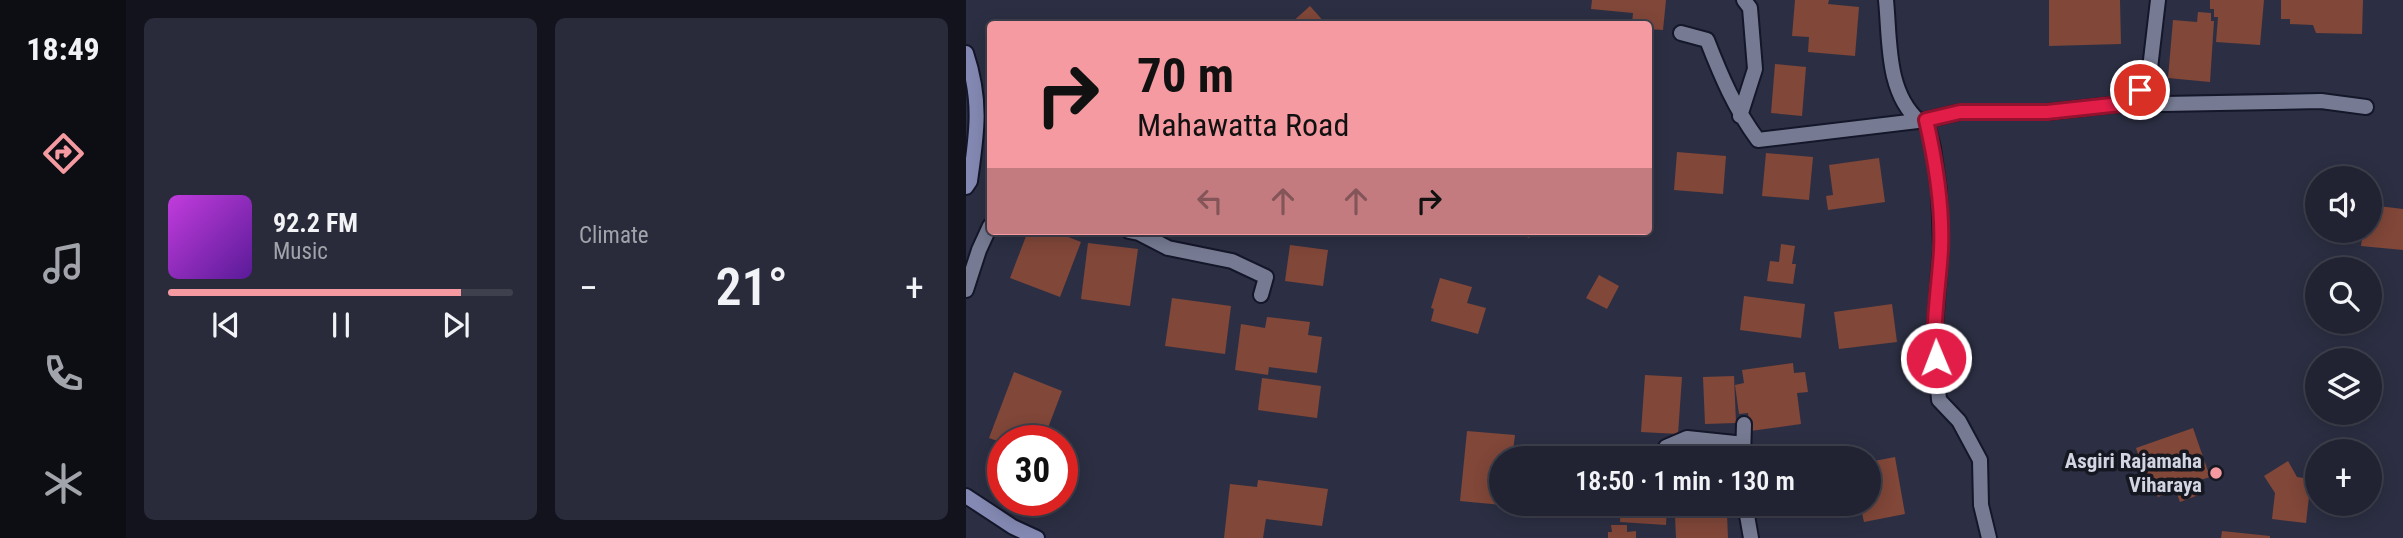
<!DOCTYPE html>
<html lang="en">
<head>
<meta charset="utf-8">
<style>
  body { margin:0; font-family:"Roboto Condensed",sans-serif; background:#292b3a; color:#f1f3f6; height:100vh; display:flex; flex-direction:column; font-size:26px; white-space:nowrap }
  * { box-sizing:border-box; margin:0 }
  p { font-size:23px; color:#a2a4ac }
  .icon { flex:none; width:38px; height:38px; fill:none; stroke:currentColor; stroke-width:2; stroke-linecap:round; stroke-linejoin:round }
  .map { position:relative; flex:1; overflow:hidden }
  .sheet { display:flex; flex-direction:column; gap:18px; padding:18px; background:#12131c; width:840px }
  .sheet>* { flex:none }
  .top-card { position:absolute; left:21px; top:21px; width:665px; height:214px; border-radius:7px; box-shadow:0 4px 18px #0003,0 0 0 2px #3e404d; background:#f49aa0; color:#111; overflow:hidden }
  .fabs { position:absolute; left:1339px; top:166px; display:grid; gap:14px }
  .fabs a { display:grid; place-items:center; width:77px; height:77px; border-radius:50%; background:#212332; box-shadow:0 4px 18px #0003,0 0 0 2px #3e404d; font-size:35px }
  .speed { position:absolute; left:21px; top:425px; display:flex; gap:14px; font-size:35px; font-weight:700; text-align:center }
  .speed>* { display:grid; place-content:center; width:91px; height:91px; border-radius:50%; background:#212332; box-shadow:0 4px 18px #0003,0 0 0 2px #3e404d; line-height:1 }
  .speed .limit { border:10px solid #d22; background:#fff; color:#111 }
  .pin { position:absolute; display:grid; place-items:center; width:60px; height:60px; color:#fff; margin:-30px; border:4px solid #fff; border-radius:50%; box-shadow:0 2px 7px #0007 }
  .me { position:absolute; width:77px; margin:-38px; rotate:359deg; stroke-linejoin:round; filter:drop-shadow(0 0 5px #0008) }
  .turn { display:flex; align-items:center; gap:24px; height:147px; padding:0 35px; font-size:32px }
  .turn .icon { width:91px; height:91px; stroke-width:2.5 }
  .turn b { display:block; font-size:49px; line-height:60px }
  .lanes { display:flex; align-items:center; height:66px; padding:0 35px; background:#0003; justify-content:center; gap:35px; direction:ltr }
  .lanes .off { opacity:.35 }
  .big { font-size:52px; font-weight:600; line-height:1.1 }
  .sheet .widget { flex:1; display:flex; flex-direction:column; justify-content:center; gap:10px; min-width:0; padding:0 24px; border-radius:10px; background:#292b3a }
  .song { display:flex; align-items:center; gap:21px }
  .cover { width:84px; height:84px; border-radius:10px; background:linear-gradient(135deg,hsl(290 70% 55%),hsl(270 70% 35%)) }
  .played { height:7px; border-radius:4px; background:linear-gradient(90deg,#f49aa0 85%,#3e404d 85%) }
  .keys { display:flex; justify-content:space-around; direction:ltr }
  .heat { display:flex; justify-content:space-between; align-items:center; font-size:38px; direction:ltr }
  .sheet .tiles { flex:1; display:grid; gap:18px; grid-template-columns:repeat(2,1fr) }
  .trip { position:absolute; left:523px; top:446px; width:392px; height:70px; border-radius:35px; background:#212332; box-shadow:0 4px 18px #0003,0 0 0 2px #3e404d; font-weight:600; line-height:70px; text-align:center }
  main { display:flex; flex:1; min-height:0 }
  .menu { display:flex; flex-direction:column; width:126px; justify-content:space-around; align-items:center; background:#0d0e14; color:#a2a4ac }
  .menu .icon { width:49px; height:49px }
  .menu .on { color:#f49aa0 }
  .menu b { font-size:32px; color:#f1f3f6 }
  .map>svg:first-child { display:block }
  .building { fill:#814739 }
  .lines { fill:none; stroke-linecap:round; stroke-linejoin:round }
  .street-casing { stroke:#141629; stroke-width:18 }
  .secondary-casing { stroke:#141629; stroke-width:18 }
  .street { stroke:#767b93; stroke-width:14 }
  .secondary { stroke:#8489b3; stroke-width:14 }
  .route-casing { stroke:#92132f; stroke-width:18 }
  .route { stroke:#e11d48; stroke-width:12 }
  .poi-dot { fill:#f49aa0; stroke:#161821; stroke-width:2.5 }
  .labels { text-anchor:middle; stroke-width:7; stroke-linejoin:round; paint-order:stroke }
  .poi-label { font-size:21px; font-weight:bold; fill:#d3d5e3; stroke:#161821; text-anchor:end }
</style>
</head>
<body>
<main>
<nav class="menu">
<b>18:49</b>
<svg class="icon on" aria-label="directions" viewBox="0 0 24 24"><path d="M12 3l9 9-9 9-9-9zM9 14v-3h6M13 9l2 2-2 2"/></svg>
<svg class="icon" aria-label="music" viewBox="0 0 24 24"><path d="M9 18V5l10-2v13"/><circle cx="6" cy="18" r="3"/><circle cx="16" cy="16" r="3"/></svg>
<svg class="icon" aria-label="phone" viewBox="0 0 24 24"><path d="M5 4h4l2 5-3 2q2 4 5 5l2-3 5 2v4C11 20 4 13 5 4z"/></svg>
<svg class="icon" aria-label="climate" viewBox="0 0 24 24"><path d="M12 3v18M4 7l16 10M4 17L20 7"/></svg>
</nav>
<section class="sheet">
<div class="tiles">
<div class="widget">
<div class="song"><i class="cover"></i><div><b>92.2 FM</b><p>Music</p></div></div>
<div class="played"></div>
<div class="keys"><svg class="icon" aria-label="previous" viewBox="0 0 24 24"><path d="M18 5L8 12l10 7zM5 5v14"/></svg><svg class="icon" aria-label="pause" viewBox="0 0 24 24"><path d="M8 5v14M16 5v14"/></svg><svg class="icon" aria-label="next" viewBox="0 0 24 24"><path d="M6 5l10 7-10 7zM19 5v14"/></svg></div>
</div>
<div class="widget"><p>Climate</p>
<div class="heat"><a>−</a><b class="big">21°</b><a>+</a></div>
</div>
</div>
</section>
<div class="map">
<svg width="1437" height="538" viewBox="0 0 1437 538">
  <rect width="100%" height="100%" fill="#2c2f43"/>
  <path class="building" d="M626 0H700L697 30 682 29V24H666L667 13 625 9Z
    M829 0H863L862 4 893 7 889 56 842 52 843 37 826 36Z
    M1083 0H1154L1155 44 1083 46Z
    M1244 0H1298L1294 45 1250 42 1252 17H1248V9H1244Z
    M1315 0H1397L1396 34 1350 33 1347 25 1324 24V19H1315Z
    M344 6 360 24H324Z
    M1232 12 1245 13V21H1248L1244 82 1202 78 1207 20 1231 22Z
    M809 64 840 67 836 116 805 113Z
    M711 152 760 156 757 194 708 190Z
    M800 153 847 157 843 200 796 196Z
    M913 158 919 202 862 210 860 196 867 195 863 165Z
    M1404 205 1437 209V250L1395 246 1397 231H1404Z
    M62 231H87L115 242 94 297 44 278Z
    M549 231H567L563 238Z
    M122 243 172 249 164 306 115 299Z
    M815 244 829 246 826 264H830L827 284 801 281 804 261 813 262Z
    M324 245 362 250 357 286 319 281Z
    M633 275 653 286 641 309 620 298Z
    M474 278 506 287 501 303 520 308 512 334 465 321 468 309 465 308Z
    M778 296 839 304 835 338 774 330Z
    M206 298 265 306 259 354 199 346Z
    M926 304 931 342 873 349 868 312Z
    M301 317 344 322 342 335 356 337 351 373 303 367 302 375 269 370 275 324 299 328Z
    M827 363 828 373 839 372 842 392 831 393 835 424 784 431 782 413 773 414 769 385 778 383 776 370Z
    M48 372 96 391 77 441H37V443L23 438Z
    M679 375 716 377 712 434 675 432Z
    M768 376 770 423 739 424 737 377Z
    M296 378 355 386 351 418 292 410Z
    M1227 428 1244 477 1231 481 1235 494 1214 502 1210 491 1192 497 1187 480 1181 482 1170 448Z
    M501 431 549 435 546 458H536V505L494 501Z
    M654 455 689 456 688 458H654Z
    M929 457 939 514 898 522 894 504H903V462Z
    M1322 461 1331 477 1345 479 1340 523 1306 519 1309 493 1298 476Z
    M292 480 362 489 356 526 300 519 297 538H258L264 484 291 487Z
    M655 504H701L700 525 654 522Z
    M761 514 762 538H710L709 516Z
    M645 525H661V532L670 531V538H642V532H646Z
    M1256 531 1304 536V538H1255Z"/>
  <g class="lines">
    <defs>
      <path id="street" d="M920 0C924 40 920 92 953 121
        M715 33 741 40C755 76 769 109 792 140L960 120 967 148 973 191 975 248 968 337 973 400 993 421 1014 460 1015 505 1023 538
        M1164 103 1197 104 1355 101 1400 107
        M774 116 789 69 784 8 778 0
        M960 120 994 112H1081L1164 103 1183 77 1192 0
        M163 231 173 233 202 248 266 261 300 277 295 295
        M0 290 13 250 24 226
        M700 447 721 438 769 443 777 446
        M777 458 778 424
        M779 504 785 538"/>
      <path id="secondary" d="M0 53C16 101 11 132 4 181L0 187
        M0 496 47 527 71 538"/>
    </defs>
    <use href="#street" class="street-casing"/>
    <use href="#secondary" class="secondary-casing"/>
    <use href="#street" class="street"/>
    <use href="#secondary" class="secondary"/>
  </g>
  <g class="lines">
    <defs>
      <path id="route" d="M970 358C966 322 973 286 975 250 977 206 970 163 960 120L994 112H1081L1164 103 1174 90"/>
    </defs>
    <use href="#route" class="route-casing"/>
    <use href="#route" class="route"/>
  </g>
  <circle class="poi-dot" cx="1250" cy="473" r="7"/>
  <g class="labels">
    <g class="poi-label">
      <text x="1236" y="468">Asgiri Rajamaha<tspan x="1236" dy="24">Viharaya</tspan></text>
    </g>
  </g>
</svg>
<div class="fabs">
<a><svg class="icon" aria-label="sound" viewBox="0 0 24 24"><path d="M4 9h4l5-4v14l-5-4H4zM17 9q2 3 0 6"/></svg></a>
<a><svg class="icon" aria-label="search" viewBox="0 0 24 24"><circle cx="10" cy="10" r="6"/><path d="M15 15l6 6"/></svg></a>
<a><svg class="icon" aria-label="layers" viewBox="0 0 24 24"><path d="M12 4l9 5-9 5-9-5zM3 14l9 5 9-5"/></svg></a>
<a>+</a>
</div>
<div class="speed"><div class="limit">30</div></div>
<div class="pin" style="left:1174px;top:90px;background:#d93025"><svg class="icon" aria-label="arrive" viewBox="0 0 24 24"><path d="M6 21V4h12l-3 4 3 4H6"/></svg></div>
<svg class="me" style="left:970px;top:358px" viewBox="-20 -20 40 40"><circle r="17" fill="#e11d48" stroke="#fff" stroke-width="3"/><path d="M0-11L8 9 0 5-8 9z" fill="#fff"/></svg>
<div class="trip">18:50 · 1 min · 130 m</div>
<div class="top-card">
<div class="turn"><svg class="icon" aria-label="right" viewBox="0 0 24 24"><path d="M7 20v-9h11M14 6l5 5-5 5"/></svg><div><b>70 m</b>Mahawatta Road</div></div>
<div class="lanes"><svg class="icon off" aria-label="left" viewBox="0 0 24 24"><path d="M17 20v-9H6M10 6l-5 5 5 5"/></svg><svg class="icon off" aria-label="ahead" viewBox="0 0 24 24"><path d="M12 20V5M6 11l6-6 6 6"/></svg><svg class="icon off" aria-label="ahead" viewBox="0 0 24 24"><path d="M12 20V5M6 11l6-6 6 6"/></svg><svg class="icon" aria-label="right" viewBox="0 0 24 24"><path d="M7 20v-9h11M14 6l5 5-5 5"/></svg></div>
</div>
</div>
</main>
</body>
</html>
